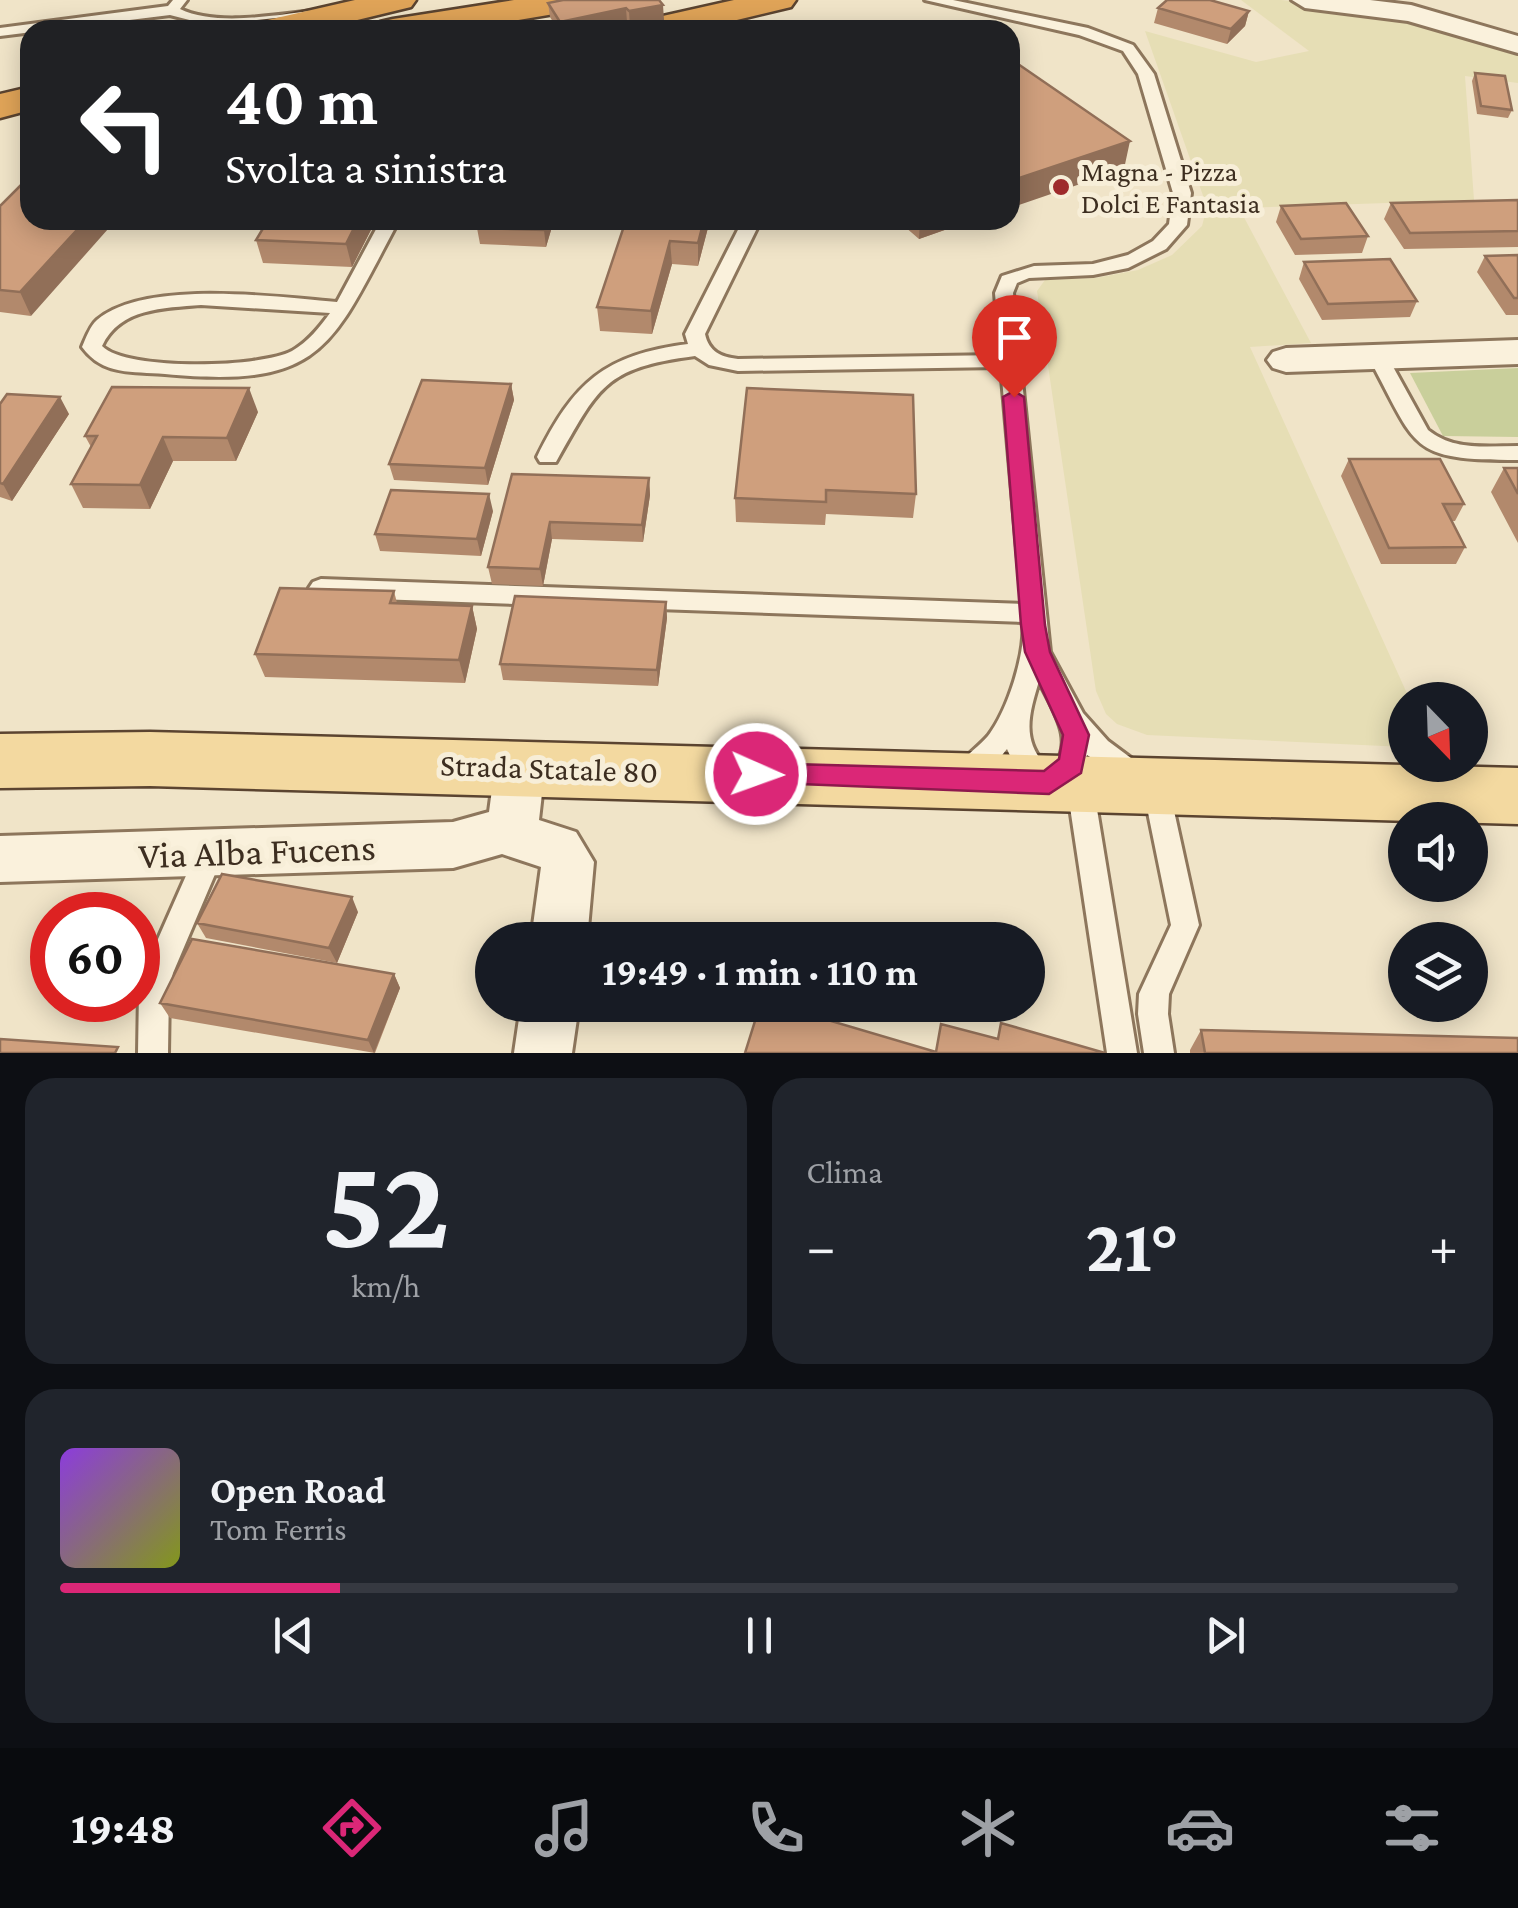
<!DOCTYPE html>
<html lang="it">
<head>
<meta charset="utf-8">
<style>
  body { margin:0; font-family:"Crimson Pro",serif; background:#20242c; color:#f1f3f6; height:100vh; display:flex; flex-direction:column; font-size:38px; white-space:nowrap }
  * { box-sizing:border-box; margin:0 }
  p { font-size:32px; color:#9ea1a6 }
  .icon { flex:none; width:55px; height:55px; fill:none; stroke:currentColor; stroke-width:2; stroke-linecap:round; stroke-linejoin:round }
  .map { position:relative; height:1053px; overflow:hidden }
  .panel { display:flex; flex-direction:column; gap:25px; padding:25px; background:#0d0f14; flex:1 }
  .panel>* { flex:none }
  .banner { position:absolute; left:20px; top:20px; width:1000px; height:210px; border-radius:30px; box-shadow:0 5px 25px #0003; background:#202124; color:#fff; overflow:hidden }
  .needle { width:65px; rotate:157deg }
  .fabs { position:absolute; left:1388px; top:682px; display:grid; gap:20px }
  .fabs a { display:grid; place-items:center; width:100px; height:100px; border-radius:50%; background:#171b24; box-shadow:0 5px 25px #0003; font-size:50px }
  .speed { position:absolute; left:30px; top:892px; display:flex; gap:20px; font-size:50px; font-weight:700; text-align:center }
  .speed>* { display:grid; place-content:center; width:130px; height:130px; border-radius:50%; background:#171b24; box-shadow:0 5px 25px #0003; line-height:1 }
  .speed .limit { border:15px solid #d22; background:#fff; color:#111 }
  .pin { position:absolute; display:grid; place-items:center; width:85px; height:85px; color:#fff; margin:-102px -42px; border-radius:50% 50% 50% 0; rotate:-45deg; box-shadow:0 0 10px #0007 }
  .pin .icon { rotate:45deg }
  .me { position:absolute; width:110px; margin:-55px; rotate:92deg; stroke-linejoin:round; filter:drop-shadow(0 0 8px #0008) }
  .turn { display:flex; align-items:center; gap:35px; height:210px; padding:0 40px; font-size:45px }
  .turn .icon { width:130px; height:130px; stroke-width:2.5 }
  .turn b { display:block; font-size:70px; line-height:85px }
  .big { font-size:75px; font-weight:700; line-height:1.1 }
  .panel .card { flex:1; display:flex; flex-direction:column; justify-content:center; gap:15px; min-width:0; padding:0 35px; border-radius:30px; background:#20242c }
  .panel .dial { align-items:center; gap:0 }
  .dial b { font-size:130px; line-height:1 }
  .song { display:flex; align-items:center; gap:30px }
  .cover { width:120px; height:120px; border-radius:15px; background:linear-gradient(135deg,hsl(270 70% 55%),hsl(70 70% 35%)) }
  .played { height:10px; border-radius:5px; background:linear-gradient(90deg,#db2777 20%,#363941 20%) }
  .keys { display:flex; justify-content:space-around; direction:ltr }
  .heat { display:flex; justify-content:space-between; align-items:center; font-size:55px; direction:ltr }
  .panel .tiles { flex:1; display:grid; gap:25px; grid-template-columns:1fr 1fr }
  .card:last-child { grid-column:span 2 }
  .trip { position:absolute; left:475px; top:922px; width:570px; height:100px; border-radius:50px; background:#171b24; box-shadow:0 5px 25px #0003; font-weight:700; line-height:100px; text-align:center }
  .tab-bar { display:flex; height:160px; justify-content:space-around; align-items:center; background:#090b0e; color:#9ea1a6 }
  .tab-bar .icon { width:70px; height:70px }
  .tab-bar .on { color:#db2777 }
  .tab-bar b { font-size:45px; color:#f1f3f6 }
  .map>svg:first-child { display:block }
  .farmland { fill:#e6deb5 }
  .green { fill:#c9cf9b }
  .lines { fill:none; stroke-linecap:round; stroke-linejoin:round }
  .service-casing { stroke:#8d765c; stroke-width:6 }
  .minor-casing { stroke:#8d765c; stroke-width:6 }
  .primary-casing { stroke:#5b4430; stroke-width:5 }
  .motorway-casing { stroke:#5b4430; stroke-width:5 }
  .service { fill:#faf1dc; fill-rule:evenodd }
  .minor { fill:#faf1dc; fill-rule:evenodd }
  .primary { fill:#f3d9a0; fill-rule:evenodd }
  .motorway { fill:#e0a458; fill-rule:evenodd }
  .wall { fill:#b2896c }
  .shaded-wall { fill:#916f58 }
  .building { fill:#cf9f7d; stroke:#916f58; stroke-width:2.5 }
  .route { fill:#db2777; stroke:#8e194d; stroke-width:2.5 }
  .poi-dot { fill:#9e2a2b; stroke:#f7eed8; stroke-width:4 }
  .labels { text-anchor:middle; stroke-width:10; stroke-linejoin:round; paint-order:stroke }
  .far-poi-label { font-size:28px; fill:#3d2e20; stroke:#f7eed8; text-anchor:start }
  .street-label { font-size:32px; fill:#3d2e20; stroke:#f7eed8 }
  .near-street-label { font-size:38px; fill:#3d2e20; stroke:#f7eed8 }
</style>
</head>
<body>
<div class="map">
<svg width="1518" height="1053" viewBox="0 0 1518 1053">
  <rect width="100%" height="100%" fill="#f0e4c8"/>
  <path class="farmland" d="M1241 0H1281L1384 12 1518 49V83L1465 76 1474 200 1239 208 1311 343 1250 347 1410 700H1405V747L1147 735 1117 724 1106 714 1096 691 1037 291 1045 280 1096 278 1138 270 1172 255 1202 226 1207 207 1145 31 1256 62 1309 51Z"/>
  <path class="green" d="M1518 368V437L1443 436 1410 373Z"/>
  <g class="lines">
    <defs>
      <path id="service" d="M173 0H187L180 9C232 34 328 0 367 10L360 14H315L209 25 170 15 0 36V28L168 6Z
        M925 0H953L1088 28 1133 45 1154 74 1191 193 1187 225 1166 249 1128 268 1093 275 1029 278 1017 283 1013 293 1050 652 1083 713 1108 741 1139 764 1143 772 1139 780 1130 783 1087 755 1079 774 1089 777 1093 785 1137 1053H1107L1067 787 1049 794C1027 787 1016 770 1007 749 995 764 979 786 959 779L955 771C962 757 978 748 988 736 1008 710 1026 653 1023 622L321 597 313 594 309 588 313 582 321 579 1022 604 1001 367 738 371 709 365 695 356C603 368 599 387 556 462H540L537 457C574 382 604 355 688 344L685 334 743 220H761L705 334C709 352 721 357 738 359L1000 355 995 293 1002 276 1034 266 1093 264 1128 255 1153 241 1169 224 1173 193 1138 74 1123 51 1079 35ZM1039 681C1051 707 1079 745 1050 769 1020 743 1029 714 1039 681Z
        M381 220H399C331 347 325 389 165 374 132 371 103 376 82 347 86 338 90 326 97 320 145 279 277 297 337 302ZM201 305 330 313C320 327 308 342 292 351 260 368 126 371 102 346 120 308 163 308 201 305Z
        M1379 352 1386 354 1428 430C1454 451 1486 446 1518 446V460C1408 460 1418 449 1369 358Z
        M1156 777 1165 780 1169 788 1199 925 1169 994 1168 1014 1174 1053H1144L1138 1014 1139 994 1171 925 1143 788 1147 780Z
        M210 841 220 844 224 853 173 973 169 991 168 1053H138L139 991 143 973 200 844Z"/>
      <path id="minor" d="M1292 0H1370L1411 5 1518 36V53L1408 21 1305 8Z
        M1518 340V364L1286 372 1273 368 1267 360 1273 352 1286 348Z
        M520 746 538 752 545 767 539 820 576 832 594 862 587 940H531L541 867 502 854 453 868 0 882V836L453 822 489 812 495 767 502 752Z
        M521 1005H579L572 1053H514Z"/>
      <path id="primary" d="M150 732 1518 768V824L150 786 0 788V734Z"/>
      <path id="motorway" d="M355 0H416L411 7 316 30H254L259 22Z
        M514 0H595L590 7 578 10 458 30H375L380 22 393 19Z
        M734 0H796L791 7 695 30H631L636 22Z
        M30 87V110L0 118V94Z"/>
    </defs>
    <use href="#service" class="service-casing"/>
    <use href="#minor" class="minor-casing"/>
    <use href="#primary" class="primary-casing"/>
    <use href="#motorway" class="motorway-casing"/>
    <use href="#service" class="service"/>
    <use href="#minor" class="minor"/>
    <use href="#primary" class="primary"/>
    <use href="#motorway" class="motorway"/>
  </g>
  <path class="wall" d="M659 0 664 20 630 26 627 22 593 30H558L550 17 548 3Z
    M1158 8 1249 11 1245 26 1227 44 1154 23Z
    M1475 73 1512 110 1508 118 1477 114 1472 81Z
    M1518 200V247L1404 249 1384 219 1391 203Z
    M0 206 31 316 0 312Z
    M1281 206 1368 236 1362 253 1295 255 1276 222Z
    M376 220 352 267 263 263 256 240Z
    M554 220 546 247 480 244 477 228Z
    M626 220H710L698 266 672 264 652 334 600 331 597 307Z
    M897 220H973L919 239Z
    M1518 255V315H1506L1477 272 1485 256Z
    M1304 262 1417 301 1410 317 1322 320 1299 279Z
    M511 384 514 400 488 485 394 480 389 464Z
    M747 388 916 494 913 518 826 514 825 525 736 522 735 498Z
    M0 404 69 414 12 501 0 497Z
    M258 412 236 461H173L150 509 83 508 71 484 91 447 85 436Z
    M1349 459 1464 504 1455 521H1452L1465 547 1456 564H1381L1341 476Z
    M1504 468H1518V543L1491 492Z
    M512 474 649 478 650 495 643 542 552 539 543 586 492 584 488 567Z
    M493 511 481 556 380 551 375 534Z
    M394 591 397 603 472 606 477 629 465 683 265 677 255 654Z
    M666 602 667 618 658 686 503 680 500 664Z
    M358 912 337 963 206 938 197 923Z
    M394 974 400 988 375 1053 170 1018 160 1003Z
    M1201 1030 1518 1053H1190V1050Z"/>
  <path class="shaded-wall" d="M663 5 664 20 630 26 629 11Z
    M626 8 627 22 593 30H561L560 22Z
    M1249 11 1245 26 1227 44 1231 29Z
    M1130 141 1124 169 1010 208V181Z
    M86 220H116L31 316 20 292Z
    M358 220H376L352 267 346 244Z
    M547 220H554L546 247 544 230Z
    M704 220H710L698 266V243Z
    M920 220H973L919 239Z
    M670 241 672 264 652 334 651 311Z
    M511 384 514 400 488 485 485 468Z
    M249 388 258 412 236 461 227 438Z
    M60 397 69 414 12 501 3 484Z
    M163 437 173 461 150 509 140 485Z
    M649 478 650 495 643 542 642 525Z
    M489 494 493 511 481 556 477 539Z
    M550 522 552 539 543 586 540 569Z
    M666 602 667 618 658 686 657 670Z
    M472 606 477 629 465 683 459 660Z
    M352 897 358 912 337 963 329 948Z
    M394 974 400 988 374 1053 368 1040Z"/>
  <path class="building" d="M563 0H659L663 5 629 11 626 8 560 22 548 3Z
    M1167 0H1210L1249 11 1231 29 1158 8Z
    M1018 64 1130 141 1010 181V66Z
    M1475 73 1505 76 1512 110 1481 106Z
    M26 180 30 181V220H86L20 292 0 290V206Z
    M1518 200V231L1410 233 1391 203Z
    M1346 203 1368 236 1301 239 1281 206Z
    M268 220H358L346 244 256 240Z
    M480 220H547L544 230 477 228Z
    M626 220H704L698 243 670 241 651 311 597 307Z
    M1518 255V298H1514L1485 256Z
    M1390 259 1417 301 1328 304 1304 262Z
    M422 380 511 384 485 468 389 464Z
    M112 387 249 388 227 438 163 437 140 485 71 484 97 436H85Z
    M747 388 913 395 916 494 826 490V502L735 498Z
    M7 394 60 397 3 484 0 483V404Z
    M1349 459H1440L1464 504H1443L1465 547 1389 548Z
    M1504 468H1518V494Z
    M512 474 649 478 642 525 550 522 540 569 488 567Z
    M391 490 489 494 477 539 375 534Z
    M280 588 394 591 390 603 472 606 459 660 255 654Z
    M515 596 666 602 657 670 500 664Z
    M222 874 352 897 329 948 197 923Z
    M192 939 394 974 368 1040 160 1003Z
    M760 1005H777L936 1052 941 1024 998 1039 1001 1023 1105 1053H745Z
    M1201 1030 1518 1038V1053H1205Z
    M0 1039 118 1047 115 1053H0Z"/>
  <path class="route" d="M1014 391 1024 397 1045 625 1050 652 1089 735 1081 773 1049 794 747 782 743 774 747 766 756 763 1044 771 1059 759 1063 735 1025 652 1021 625 1003 397Z"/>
  <circle class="poi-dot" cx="1061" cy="187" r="10"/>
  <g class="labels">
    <g class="far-poi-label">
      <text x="1081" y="181">Magna - Pizza<tspan x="1081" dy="32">Dolci E Fantasia</tspan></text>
    </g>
    <g class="street-label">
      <text transform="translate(549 768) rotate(2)" y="11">Strada Statale 80</text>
    </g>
    <g class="near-street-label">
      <text transform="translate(257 851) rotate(-2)" y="13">Via Alba Fucens</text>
    </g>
  </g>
</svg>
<div class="fabs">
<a><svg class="needle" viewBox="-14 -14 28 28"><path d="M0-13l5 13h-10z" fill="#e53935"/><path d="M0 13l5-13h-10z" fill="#9ea1a6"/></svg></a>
<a><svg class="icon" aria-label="sound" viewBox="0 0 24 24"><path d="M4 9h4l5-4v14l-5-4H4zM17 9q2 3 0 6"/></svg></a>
<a><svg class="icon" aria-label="layers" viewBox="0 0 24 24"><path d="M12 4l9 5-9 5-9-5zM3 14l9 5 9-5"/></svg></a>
</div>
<div class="speed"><div class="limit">60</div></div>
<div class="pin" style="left:1014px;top:397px;background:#d93025"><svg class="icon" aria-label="arrive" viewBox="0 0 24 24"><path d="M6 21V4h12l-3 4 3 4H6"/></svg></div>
<svg class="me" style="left:756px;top:774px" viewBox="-20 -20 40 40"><circle r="17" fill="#db2777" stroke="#fff" stroke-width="3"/><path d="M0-11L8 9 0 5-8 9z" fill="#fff"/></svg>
<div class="trip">19:49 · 1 min · 110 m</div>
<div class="banner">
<div class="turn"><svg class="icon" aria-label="left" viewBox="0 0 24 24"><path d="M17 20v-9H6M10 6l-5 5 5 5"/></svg><div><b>40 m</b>Svolta a sinistra</div></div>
</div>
</div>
<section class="panel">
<div class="tiles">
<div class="card dial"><b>52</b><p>km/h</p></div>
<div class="card"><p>Clima</p>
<div class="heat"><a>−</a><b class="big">21°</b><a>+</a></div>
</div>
<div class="card">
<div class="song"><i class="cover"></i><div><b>Open Road</b><p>Tom Ferris</p></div></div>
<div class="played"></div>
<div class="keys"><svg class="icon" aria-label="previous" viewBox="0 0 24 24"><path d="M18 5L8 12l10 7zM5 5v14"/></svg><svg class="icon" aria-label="pause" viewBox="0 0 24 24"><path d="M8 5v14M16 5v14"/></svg><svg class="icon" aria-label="next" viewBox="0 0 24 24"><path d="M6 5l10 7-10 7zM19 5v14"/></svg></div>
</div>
</div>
</section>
<nav class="tab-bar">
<b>19:48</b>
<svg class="icon on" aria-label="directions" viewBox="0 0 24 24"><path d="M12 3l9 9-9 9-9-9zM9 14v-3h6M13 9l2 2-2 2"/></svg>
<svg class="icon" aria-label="music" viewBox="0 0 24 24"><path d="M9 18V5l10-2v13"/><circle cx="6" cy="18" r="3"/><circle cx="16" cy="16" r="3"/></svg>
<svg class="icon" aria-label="phone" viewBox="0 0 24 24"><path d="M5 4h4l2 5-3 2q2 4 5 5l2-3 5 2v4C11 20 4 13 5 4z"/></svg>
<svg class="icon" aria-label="climate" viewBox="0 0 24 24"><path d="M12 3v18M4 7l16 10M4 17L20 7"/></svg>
<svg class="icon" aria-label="car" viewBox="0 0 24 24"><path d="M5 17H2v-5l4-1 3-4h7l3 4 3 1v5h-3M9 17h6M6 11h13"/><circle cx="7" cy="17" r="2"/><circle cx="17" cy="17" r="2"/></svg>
<svg class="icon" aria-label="filters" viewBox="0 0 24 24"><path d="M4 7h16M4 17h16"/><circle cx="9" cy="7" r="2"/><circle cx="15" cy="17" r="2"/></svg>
</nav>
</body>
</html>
